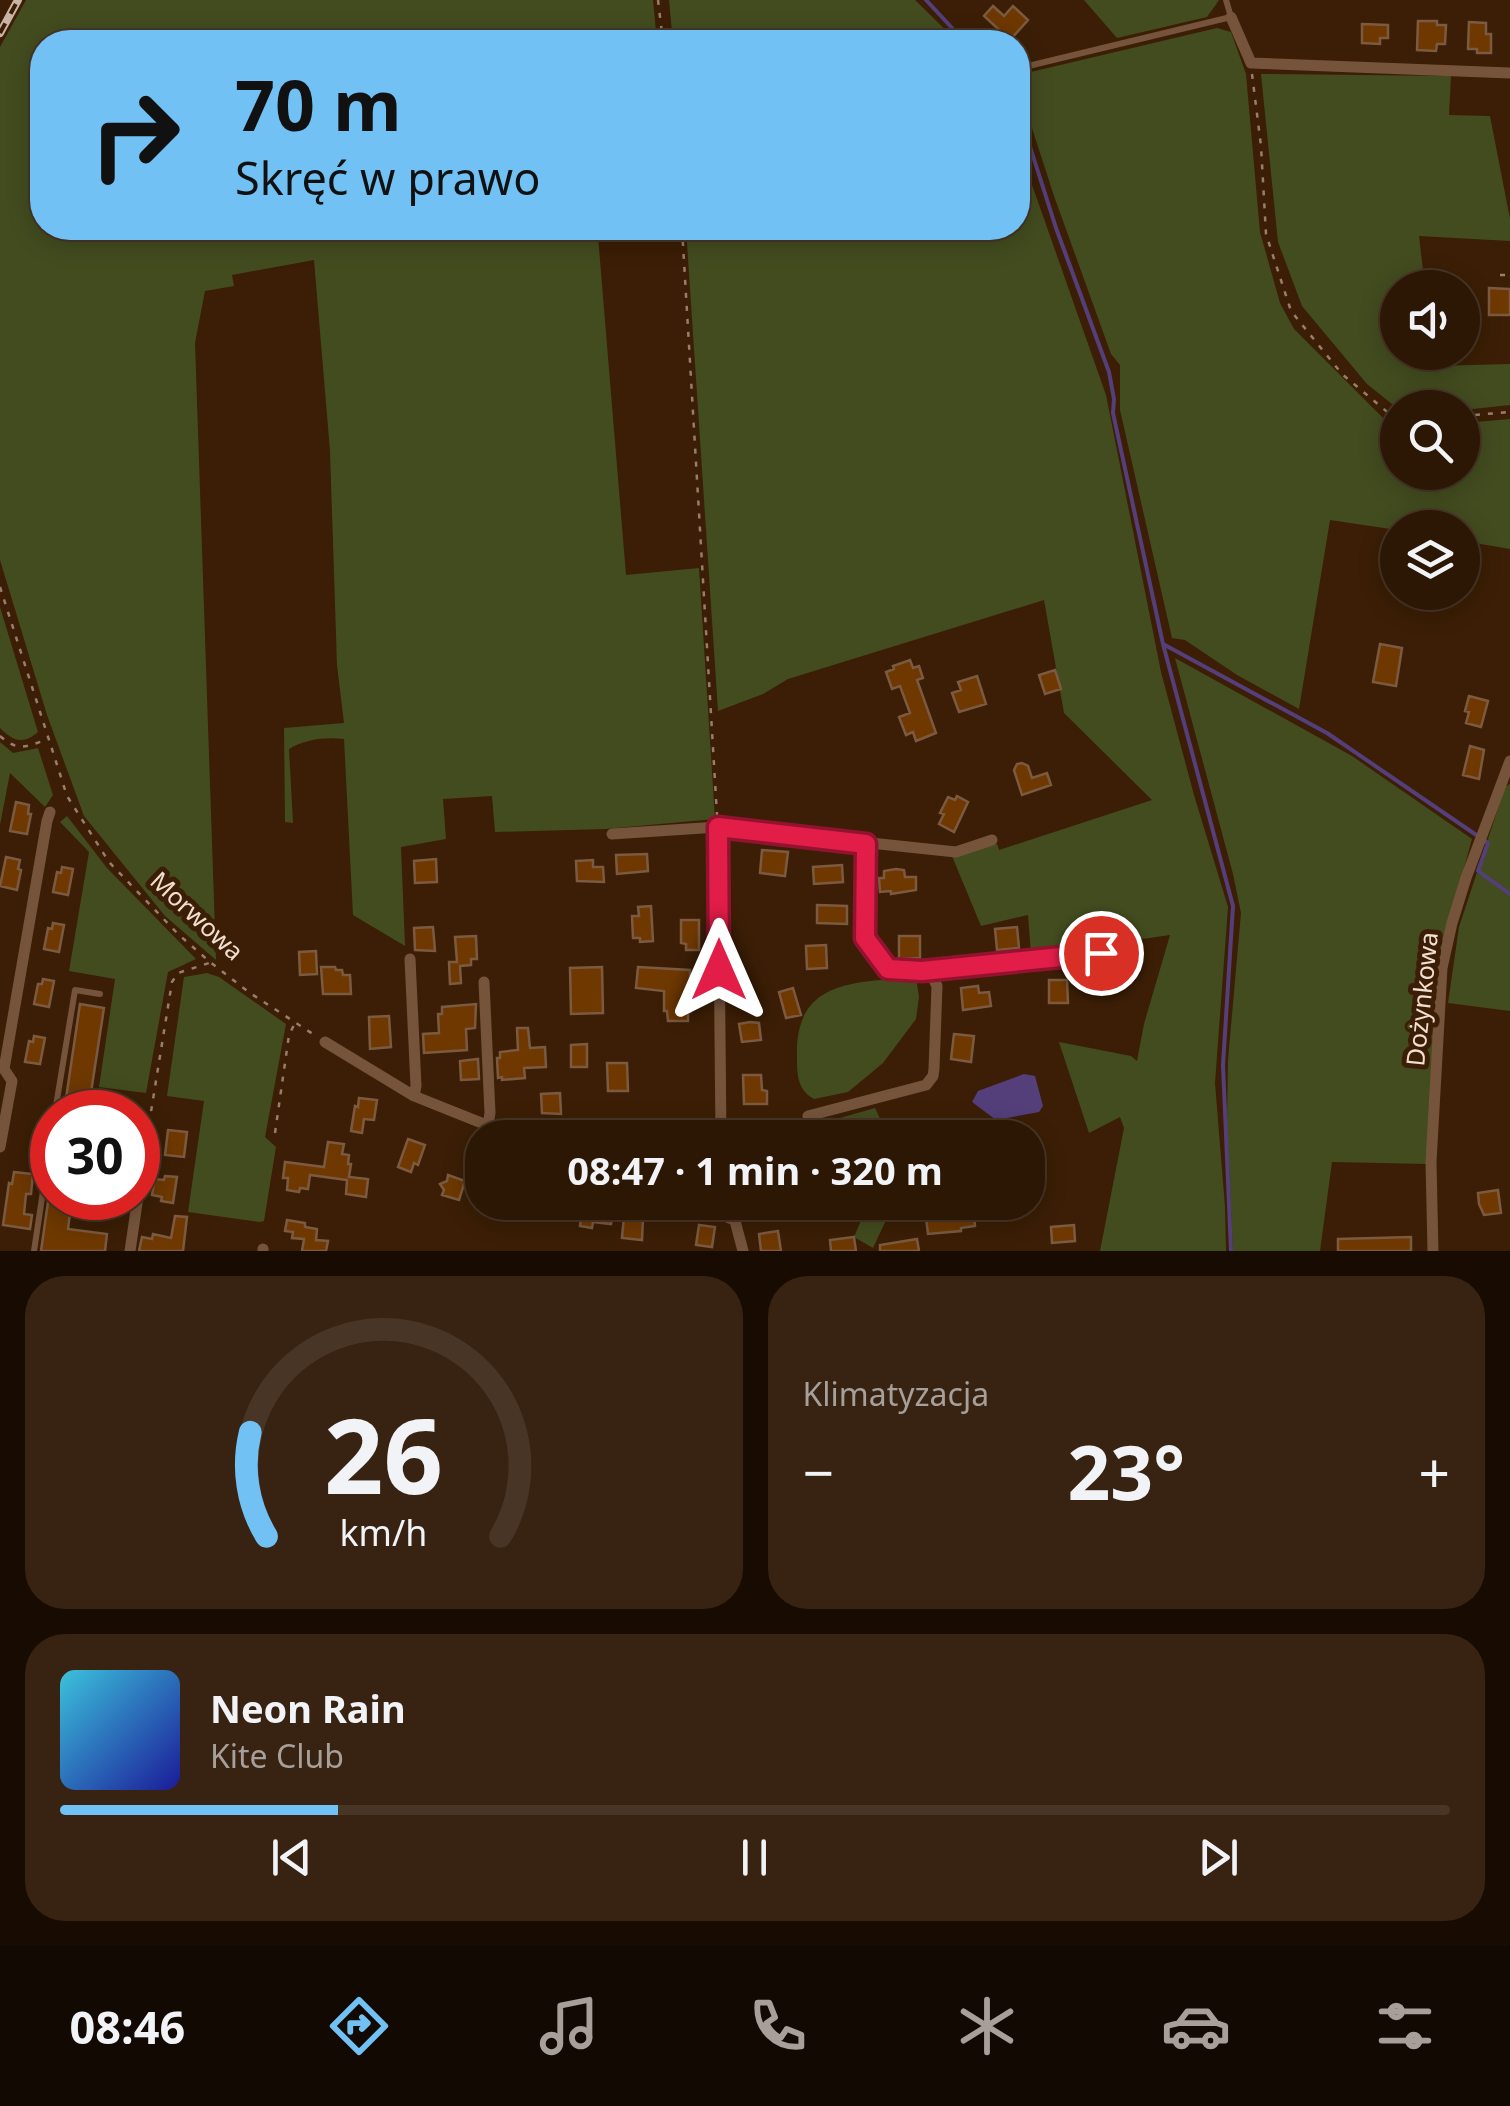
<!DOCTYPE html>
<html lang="pl">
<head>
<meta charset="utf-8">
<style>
  body { margin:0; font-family:"Noto Sans",sans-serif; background:#382313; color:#f1f3f6; height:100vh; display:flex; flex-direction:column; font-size:38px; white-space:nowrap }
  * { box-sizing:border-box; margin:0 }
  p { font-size:32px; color:#a69f9a }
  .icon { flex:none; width:55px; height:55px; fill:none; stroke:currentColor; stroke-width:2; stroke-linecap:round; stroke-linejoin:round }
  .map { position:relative; height:1251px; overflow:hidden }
  .details { display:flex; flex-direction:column; gap:25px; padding:25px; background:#180c02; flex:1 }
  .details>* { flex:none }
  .guide { position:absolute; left:30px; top:30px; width:1000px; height:210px; border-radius:40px; box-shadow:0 5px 25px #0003,0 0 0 2px #483526; background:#71c1f5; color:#111; overflow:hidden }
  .controls { position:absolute; left:1380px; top:270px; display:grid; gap:20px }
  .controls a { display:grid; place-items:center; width:100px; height:100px; border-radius:50%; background:#2c1604; box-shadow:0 5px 25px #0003,0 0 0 2px #483526; font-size:50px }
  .speed { position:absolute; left:30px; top:1090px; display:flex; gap:20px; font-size:50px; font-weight:700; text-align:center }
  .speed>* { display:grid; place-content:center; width:130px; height:130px; border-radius:50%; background:#2c1604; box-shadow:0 5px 25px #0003,0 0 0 2px #483526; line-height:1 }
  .speed .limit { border:15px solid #d22; background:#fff; color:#111 }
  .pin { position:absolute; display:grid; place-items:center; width:85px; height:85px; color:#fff; margin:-42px; border:5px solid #fff; border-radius:50%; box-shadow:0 2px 10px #0007 }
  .me { position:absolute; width:110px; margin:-55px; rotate:0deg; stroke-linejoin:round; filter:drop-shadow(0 0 8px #0008) }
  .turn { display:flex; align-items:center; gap:35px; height:210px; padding:0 40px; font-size:45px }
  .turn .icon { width:130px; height:130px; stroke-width:2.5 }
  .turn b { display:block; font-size:70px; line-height:85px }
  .big { font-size:75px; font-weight:700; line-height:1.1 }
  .details .widget { flex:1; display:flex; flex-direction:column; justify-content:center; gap:15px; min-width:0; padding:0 35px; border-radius:40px; background:#382313 }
  .details .dial { align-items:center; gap:0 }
  .dial svg { height:260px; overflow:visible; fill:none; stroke:#483526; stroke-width:7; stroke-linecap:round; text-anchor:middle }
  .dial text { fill:#f1f3f6; stroke:none }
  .song { display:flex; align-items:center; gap:30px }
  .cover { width:120px; height:120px; border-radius:15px; background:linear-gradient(135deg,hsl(190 70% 55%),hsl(240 70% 35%)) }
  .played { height:10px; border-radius:5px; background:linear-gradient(90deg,#71c1f5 20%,#483526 20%) }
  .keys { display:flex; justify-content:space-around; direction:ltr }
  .heat { display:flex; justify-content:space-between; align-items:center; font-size:55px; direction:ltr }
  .details .tiles { flex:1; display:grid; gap:25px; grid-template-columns:1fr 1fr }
  .widget:last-child { grid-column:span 2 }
  .trip { position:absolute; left:465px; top:1120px; width:580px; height:100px; border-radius:40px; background:#2c1604; box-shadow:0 5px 25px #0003,0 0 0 2px #483526; font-weight:700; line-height:100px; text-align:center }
  .tab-bar { display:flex; height:160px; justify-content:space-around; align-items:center; background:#120902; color:#a69f9a }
  .tab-bar .icon { width:70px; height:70px }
  .tab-bar .on { color:#71c1f5 }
  .tab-bar b { font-size:45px; color:#f1f3f6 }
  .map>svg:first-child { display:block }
  .green { fill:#434c1f }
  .water { fill:#543f7b }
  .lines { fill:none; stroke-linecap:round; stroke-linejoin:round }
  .stream { stroke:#543f7b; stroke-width:4 }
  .building { fill:#6e3800; stroke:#7b5a41; stroke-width:2.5 }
  .path { stroke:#977f6c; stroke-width:2.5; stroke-dasharray:5 8; stroke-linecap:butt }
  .lane { stroke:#75543b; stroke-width:6 }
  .street { stroke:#75543b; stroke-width:11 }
  .rail-casing { stroke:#c9b4a3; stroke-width:8 }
  .rail { stroke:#3b1e05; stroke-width:4; stroke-dasharray:11; stroke-linecap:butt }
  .route-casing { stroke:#92132f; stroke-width:25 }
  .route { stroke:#e11d48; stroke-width:18 }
  .labels { text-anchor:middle; stroke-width:10; stroke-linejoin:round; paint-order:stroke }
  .street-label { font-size:25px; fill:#f2dfd1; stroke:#3b1e05 }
</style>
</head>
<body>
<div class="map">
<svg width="1510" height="1251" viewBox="0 0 1510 1251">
  <rect width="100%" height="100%" fill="#3b1e05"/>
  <path class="green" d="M26 0H653L657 42H42V228H675L676 236H598L626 575 699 568 715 819 605 829 495 832 492 796 443 799 446 839 401 847 405 946 353 915 344 739C326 737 305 739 289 749L293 823 285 822 284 728 344 723 337 665 330 451 314 260 232 275 234 286 205 291 195 343 216 960 165 916 84 816 47 715 0 560V47Z
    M669 0H915L958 42H673Z
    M1084 0H1219L1207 17 1117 38Z
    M1217 28 1231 32 1246 74 1260 232 1280 303 1294 329 1385 420 1397 422 1398 472H1462L1463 423 1510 419V549L1463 541 1462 528H1398L1397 530 1330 520 1299 709 1237 675 1185 640 1172 638 1120 410V365L1111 354 1054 196 1018 85V75Z
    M1261 74 1451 76 1449 115 1490 116 1510 219V241L1419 236 1425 287 1398 288V352L1432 353 1434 366 1510 364V405L1463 410 1462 408H1397L1367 384 1302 306 1278 242Z
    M1018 145 1106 395 1161 672 1194 795 1228 907 1215 1083 1225 1207 1226 1251H1100L1124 1128 1120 1117 1089 1133 1059 1042 1131 1056 1137 1061 1144 1024 1170 935 1031 955 1028 915 981 926 952 856 997 844 999 850 1152 800 1064 713 1044 600 788 679 763 694 718 711 686 228H1018Z
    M0 607 38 732C23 745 13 741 0 728Z
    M1175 658 1352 756 1472 839 1438 962 1428 1164 1332 1162 1320 1251H1233L1227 1125 1228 1060 1241 913 1233 874Z
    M0 742 13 753 38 748 53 795 45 807 10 773 0 825Z
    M1510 784V1011L1448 1003 1459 927 1505 787Z
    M67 816 107 868 196 959 168 972 146 1093 99 1087 115 979 69 971 89 852 60 822Z
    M207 973 219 977 286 1024 265 1137 276 1147 264 1221 260 1222 188 1212 204 1101 167 1096 184 977Z
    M916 977 919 997 916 1019 883 1063 848 1092 814 1099C798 1090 797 1076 797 1058 794 977 858 983 916 977Z
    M875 1108 889 1137H799L798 1130Z
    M864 1203H894L873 1248 854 1237 864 1213Z"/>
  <path class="water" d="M1024 1074 1035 1076 1043 1106 1039 1112 996 1120 972 1102 978 1091Z"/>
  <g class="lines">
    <path class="stream" d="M926 0 965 42
      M1018 109 1056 228 1109 372 1114 399 1113 413 1163 644 1233 906 1223 1065 1231 1251
      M1163 644 1327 733 1488 843 1478 871 1510 894"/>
  </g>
  <path class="building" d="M993 6 1004 16 1013 6 1028 20 1010 40 984 16Z
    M1418 21H1437V25H1446L1445 44H1437L1436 51 1417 50Z
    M1469 22 1486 23V34H1491V53H1477V49H1468Z
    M1362 24 1388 25V38H1380V44L1362 43Z
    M1489 288 1510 289V315H1489Z
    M1380 644 1402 648 1396 686 1373 682Z
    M910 660 913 668 919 666 923 678 917 680 936 733 916 741 913 732 906 735 899 717 910 713 900 686 892 689 886 672 894 669 893 666Z
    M1055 670 1061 689 1045 694 1039 675Z
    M977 676 986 704 959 712 952 693 961 690 958 682Z
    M1469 696 1488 701 1481 727 1466 723 1469 712 1465 711Z
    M1470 746 1484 750 1479 779 1463 775Z
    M1022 763 1028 766 1032 778 1047 773 1051 785 1022 795 1014 770 1017 764Z
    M957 796 968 802 954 832 939 824 944 814 940 813 948 797 955 800Z
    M16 802 29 805 28 814H31L27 834 10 831Z
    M762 850 788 852 785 876 760 873Z
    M647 854 648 871 617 874 616 855Z
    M6 857 20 860 18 869 21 870 17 890 0 886Z
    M436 859 437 882 415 883 414 861Z
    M593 860V867H603L604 882 577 881 576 861Z
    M842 865 843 882 814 884 813 867Z
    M62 867 73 869 68 895 53 892 57 872 61 873Z
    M896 869 904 870 905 877H916V890L891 894V891L880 892 879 878H884V871Z
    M817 905 847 906V924L817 923Z
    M651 906 653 941 640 942V938H633L632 916H639L638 907Z
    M681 920H699V950H686V944L681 943Z
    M53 923 64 925 59 952 44 949 48 928 52 929Z
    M433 927 435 951 415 950 414 928Z
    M1017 927 1019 948 997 950 995 929Z
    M476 936 477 959H471V965L460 966 461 983 450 984 449 962H457L455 937Z
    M899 936H920V958L899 959Z
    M826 945 827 968 807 969 806 946Z
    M316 951 317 974 300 975 299 952Z
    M321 967H335L336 970H342L343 975H350L351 994H323Z
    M602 967 603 1013 571 1014 570 968Z
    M638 967 690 970V1012H688V1021H668L667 1011H664V991L636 988Z
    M43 979 54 981 49 1007 34 1004 38 984H42Z
    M1049 980H1067L1068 1003H1049Z
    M978 986 979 993 989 992 991 1006 963 1010 961 988Z
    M793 988 801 1015 786 1018 779 992Z
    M80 1004 104 1008 88 1112H64Z
    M476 1004 475 1028 466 1029 467 1050 424 1053 423 1034 439 1033 438 1014H442V1007Z
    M389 1016 391 1047 370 1049 369 1017Z
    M750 1022 759 1023 761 1040 742 1042 739 1024Z
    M517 1028H528L530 1048 545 1047 546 1067 524 1068 525 1078 502 1080V1077L498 1078 497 1058H500V1052L518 1050Z
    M954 1034 974 1036 971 1062 951 1059Z
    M34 1036 45 1038 40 1064 25 1062 29 1041 33 1042Z
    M587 1044V1067H571V1045Z
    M478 1059 479 1079 461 1080 460 1061Z
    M607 1063H627L628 1091H608Z
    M743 1075H761L762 1090 767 1091V1104H744Z
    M560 1093 561 1114 542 1113 541 1094Z
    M359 1098 377 1100 374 1120 364 1119 362 1133 351 1131 355 1106 358 1107Z
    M168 1130 187 1132 184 1157 165 1155Z
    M408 1139 425 1145 418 1165 414 1163 411 1172 398 1167Z
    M328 1142 344 1144 342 1154 349 1155 348 1164H351L349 1177 368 1179 366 1197 346 1194 347 1180 310 1175 308 1189 300 1188 299 1192 287 1190 288 1178H283L285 1162 324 1167Z
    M14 1172 33 1174 31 1194H26L24 1214 32 1215 30 1229 3 1225 9 1183 12 1184Z
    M448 1175 465 1181 459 1200 442 1195 444 1190 440 1184 447 1181Z
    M165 1176 177 1177 173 1203 161 1201 162 1197 152 1195 155 1179 164 1180Z
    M1498 1190 1501 1213 1484 1215 1479 1204 1478 1193Z
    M48 1202 71 1205 68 1229 107 1234 105 1251H41Z
    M595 1202 614 1203 611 1224 593 1222 592 1228 580 1226 582 1209 594 1208Z
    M779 1202H807L808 1212 781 1216Z
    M948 1202H973L975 1226 961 1228V1231L928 1234 926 1218 934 1217 933 1204Z
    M175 1216 187 1217 183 1251H139L142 1237 152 1239 153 1234 171 1238Z
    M624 1216 643 1218 642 1240 622 1238Z
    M287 1220 305 1223V1227L317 1229 316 1240 328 1241 326 1251H302L304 1239 292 1238 293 1232 285 1231Z
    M699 1225 715 1227 712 1247 696 1245Z
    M1074 1225 1075 1241 1052 1243 1051 1227Z
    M778 1231 781 1251H761L759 1234Z
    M854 1237 856 1251H831L830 1240Z
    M1411 1237V1251H1338V1239Z
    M917 1239 919 1251H880V1245Z"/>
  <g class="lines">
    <path class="path" d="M658 0 663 42
      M1252 74 1261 146 1266 234 1291 311 1342 374 1392 416 1398 418
      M682 228 717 815
      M1500 275H1510
      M1462 416 1510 412
      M0 587 67 796 109 862 178 934 210 962 250 993 316 1036
      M0 736C19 752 24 747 46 740
      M149 1124 172 982 178 973 209 963
      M275 1133 289 1035 294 1025"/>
    <path class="lane" d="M1020 68 1231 17 1226 0
      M55 1112 75 990 100 994
      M34 1251 52 1131"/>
    <path class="street" d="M1231 17 1251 63 1510 73
      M718 827 721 1138
      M612 834 718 827 956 852 992 840
      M866 843 865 938 888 969 923 971 1101 953
      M410 959 416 1086 414 1096
      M484 982 490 1113 488 1125
      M325 1042 414 1096 519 1138
      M808 1116 926 1085 933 1076 934 1069 937 986 932 976 923 971
      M0 1147 12 1081 4 1069 47 821 50 812
      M690 1202 734 1220
      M730 1202 743 1251
      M130 1251 147 1135
      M263 1251V1249
      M1433 1251 1431 1162 1442 968 1452 923 1466 878 1510 761"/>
    <defs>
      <path id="rail" d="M0 33 18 0"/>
    </defs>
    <use href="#rail" class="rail-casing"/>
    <use href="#rail" class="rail"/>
  </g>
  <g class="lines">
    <defs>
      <path id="route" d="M719 970 718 827 866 844 865 938 888 969 922 971 1101 953"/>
    </defs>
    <use href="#route" class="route-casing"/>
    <use href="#route" class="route"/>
  </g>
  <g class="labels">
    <g class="street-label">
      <text transform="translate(197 916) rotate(43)" y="9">Morwowa</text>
      <text transform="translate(1422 999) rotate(-84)" y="9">Dożynkowa</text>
    </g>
  </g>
</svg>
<div class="controls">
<a><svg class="icon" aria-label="sound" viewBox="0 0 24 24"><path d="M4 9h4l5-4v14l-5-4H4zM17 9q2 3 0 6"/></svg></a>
<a><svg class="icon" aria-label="search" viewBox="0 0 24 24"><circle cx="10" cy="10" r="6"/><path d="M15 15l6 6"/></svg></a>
<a><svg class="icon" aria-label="layers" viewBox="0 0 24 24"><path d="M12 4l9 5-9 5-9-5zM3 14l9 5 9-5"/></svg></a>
</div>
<div class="speed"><div class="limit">30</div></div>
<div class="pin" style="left:1101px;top:953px;background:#d93025"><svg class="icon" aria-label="arrive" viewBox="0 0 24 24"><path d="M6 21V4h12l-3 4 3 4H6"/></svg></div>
<svg class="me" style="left:719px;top:970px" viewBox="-20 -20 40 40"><path d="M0-17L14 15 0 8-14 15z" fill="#e11d48" stroke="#fff" stroke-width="4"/></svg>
<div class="trip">08:47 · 1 min · 320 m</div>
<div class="guide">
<div class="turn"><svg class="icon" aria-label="right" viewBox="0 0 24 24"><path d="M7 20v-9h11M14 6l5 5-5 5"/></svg><div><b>70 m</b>Skręć w prawo</div></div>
</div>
</div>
<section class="details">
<div class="tiles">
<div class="widget dial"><svg viewBox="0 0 100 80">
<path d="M14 69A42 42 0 1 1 86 69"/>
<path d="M14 69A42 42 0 0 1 9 37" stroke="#71c1f5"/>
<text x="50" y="56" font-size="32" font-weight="700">26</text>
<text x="50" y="72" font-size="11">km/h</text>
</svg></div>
<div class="widget"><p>Klimatyzacja</p>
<div class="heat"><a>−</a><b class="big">23°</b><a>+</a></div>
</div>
<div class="widget">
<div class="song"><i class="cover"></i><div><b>Neon Rain</b><p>Kite Club</p></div></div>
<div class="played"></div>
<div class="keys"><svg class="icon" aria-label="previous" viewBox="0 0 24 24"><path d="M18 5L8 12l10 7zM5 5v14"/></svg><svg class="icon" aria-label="pause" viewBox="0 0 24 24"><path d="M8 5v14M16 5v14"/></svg><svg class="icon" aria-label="next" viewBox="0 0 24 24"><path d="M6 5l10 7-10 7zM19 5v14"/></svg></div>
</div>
</div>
</section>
<nav class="tab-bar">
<b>08:46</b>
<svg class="icon on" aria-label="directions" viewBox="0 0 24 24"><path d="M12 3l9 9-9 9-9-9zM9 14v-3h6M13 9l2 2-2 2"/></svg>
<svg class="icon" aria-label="music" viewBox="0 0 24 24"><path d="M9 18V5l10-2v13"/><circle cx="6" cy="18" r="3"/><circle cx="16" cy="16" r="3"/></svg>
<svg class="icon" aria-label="phone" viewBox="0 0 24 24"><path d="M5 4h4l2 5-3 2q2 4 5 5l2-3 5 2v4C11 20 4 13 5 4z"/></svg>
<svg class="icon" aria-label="climate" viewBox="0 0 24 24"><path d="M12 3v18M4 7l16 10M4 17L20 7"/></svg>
<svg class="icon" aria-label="car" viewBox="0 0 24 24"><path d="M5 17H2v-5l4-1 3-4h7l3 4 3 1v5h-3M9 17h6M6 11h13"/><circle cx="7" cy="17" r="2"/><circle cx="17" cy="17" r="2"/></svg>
<svg class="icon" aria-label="filters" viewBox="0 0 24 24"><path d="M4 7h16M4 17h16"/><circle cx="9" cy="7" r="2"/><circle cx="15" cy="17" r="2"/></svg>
</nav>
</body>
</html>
